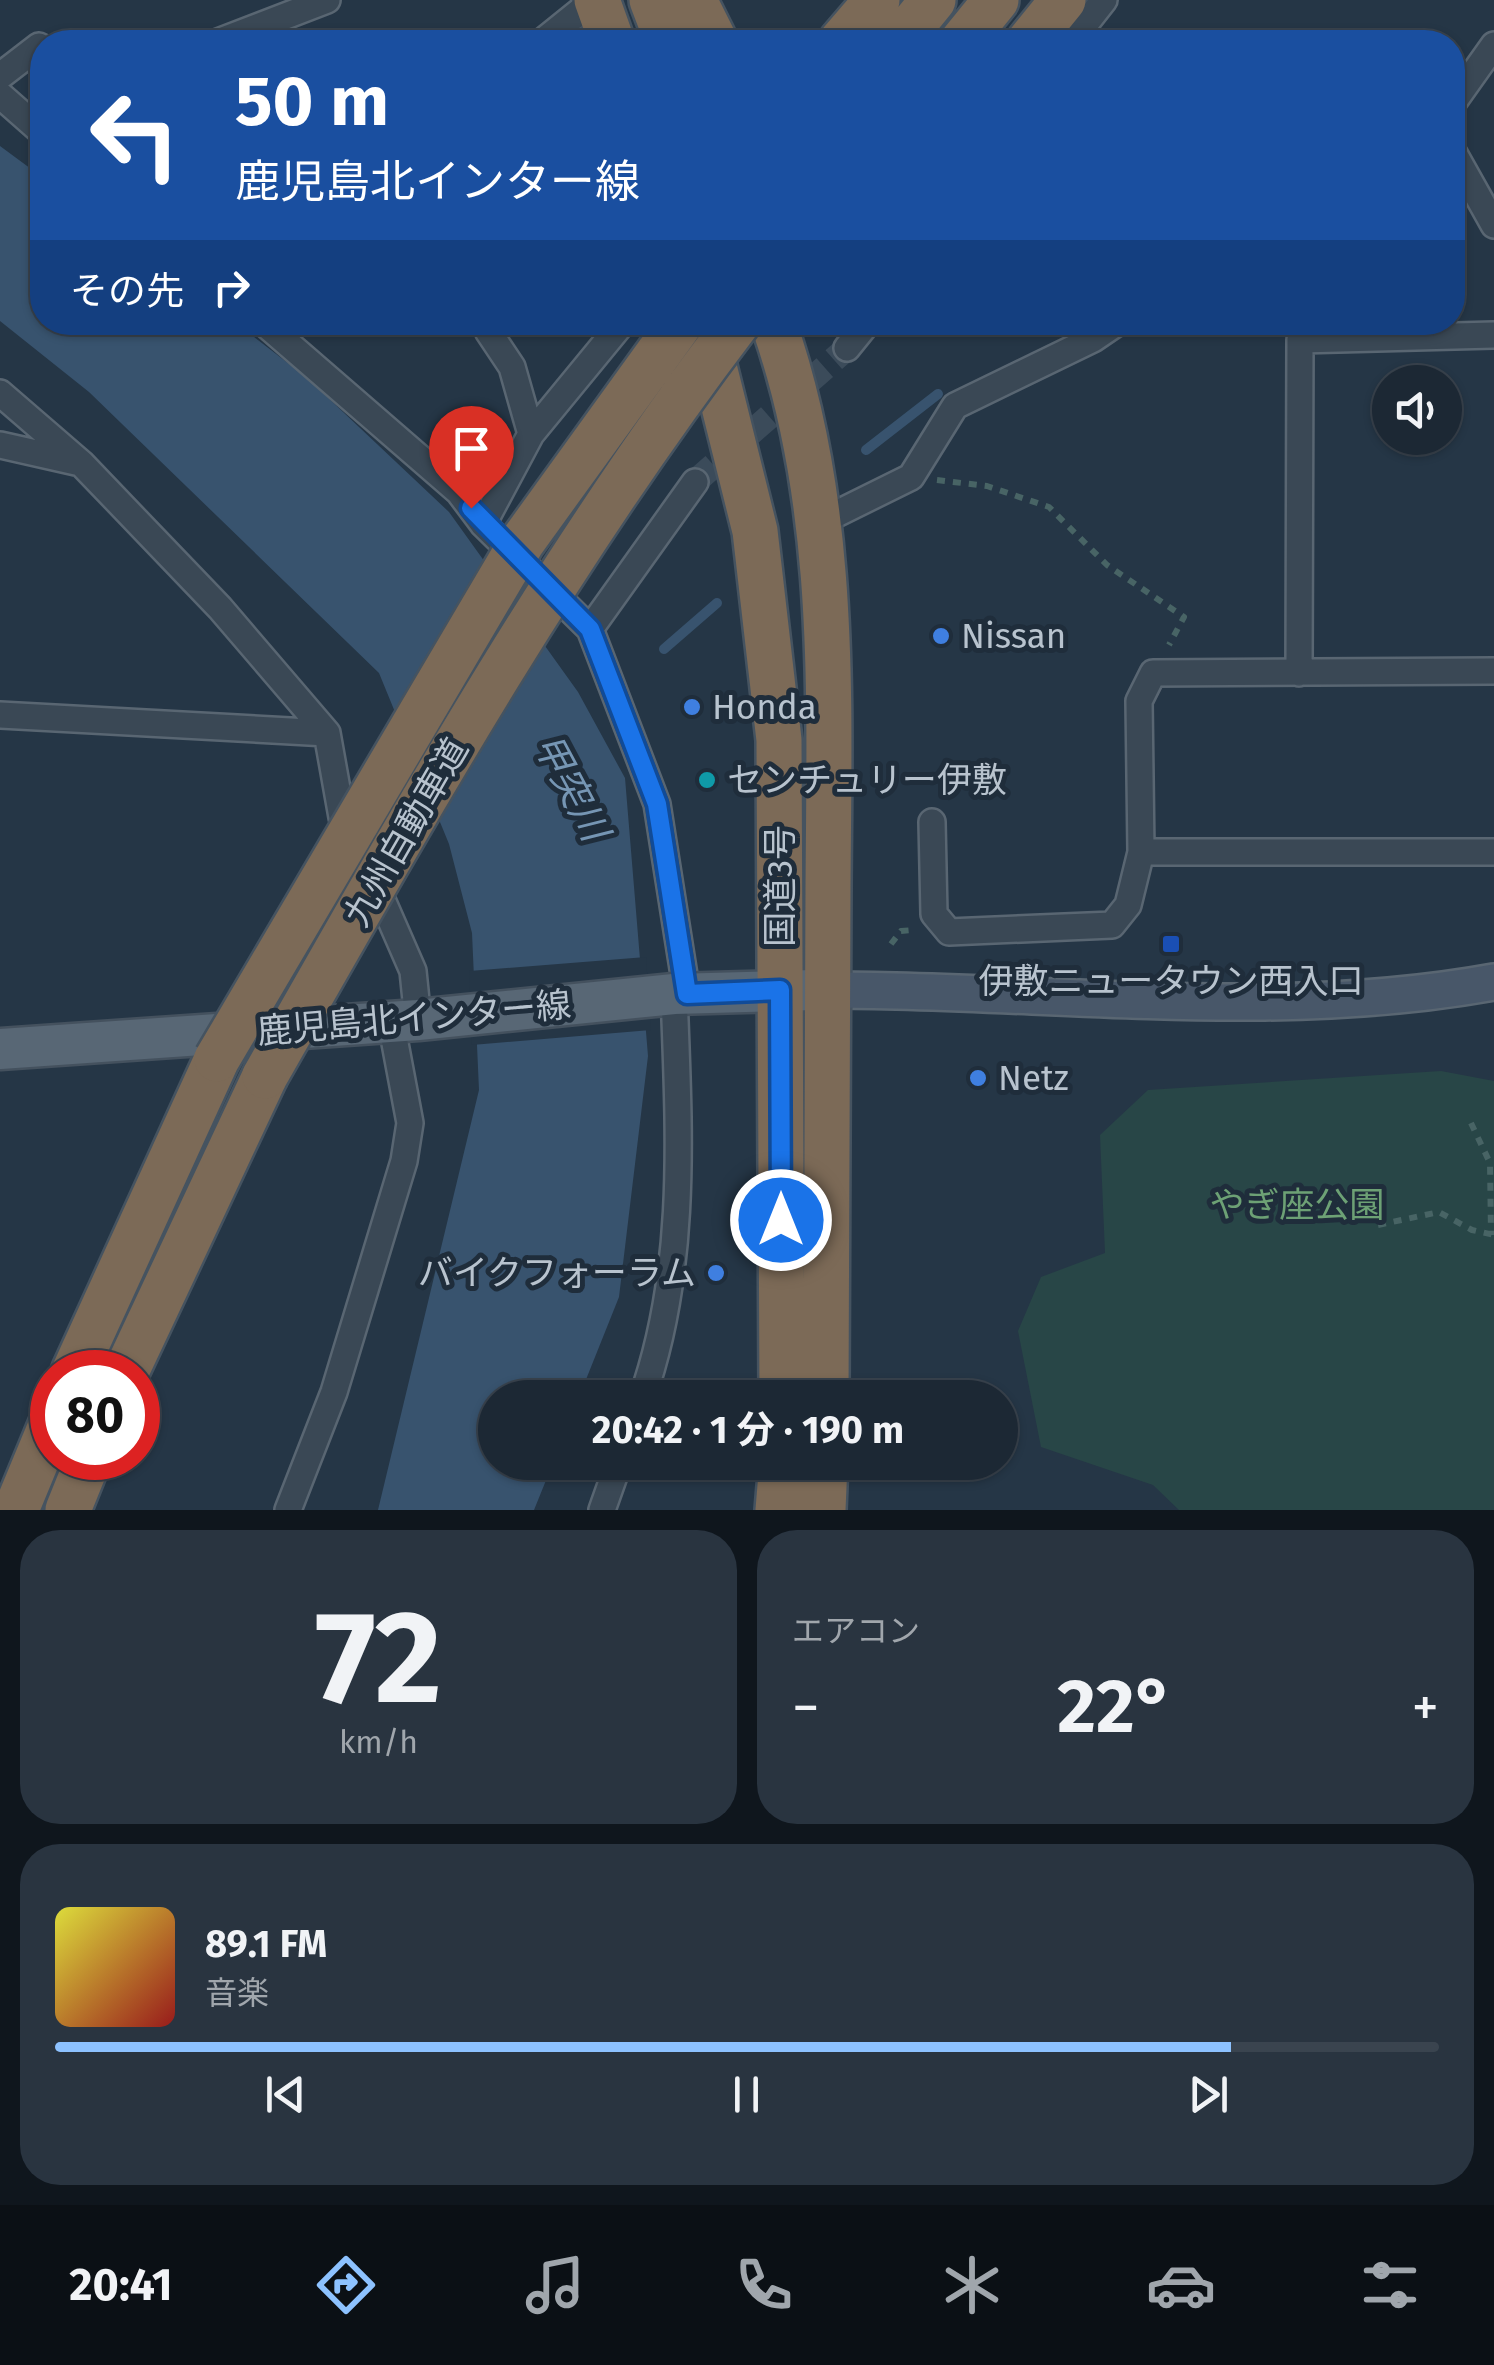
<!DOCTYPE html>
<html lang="ja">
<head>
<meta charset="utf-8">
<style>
  body { margin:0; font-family:"Fira Sans","Noto Sans JP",sans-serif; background:#293440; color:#f1f3f6; height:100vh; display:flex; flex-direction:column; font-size:38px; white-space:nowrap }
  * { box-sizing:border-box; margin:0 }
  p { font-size:32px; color:#a0a6ac }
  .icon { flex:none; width:55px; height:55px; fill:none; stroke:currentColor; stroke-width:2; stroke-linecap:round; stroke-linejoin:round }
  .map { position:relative; height:1510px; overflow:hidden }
  .details { display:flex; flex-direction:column; gap:20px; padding:20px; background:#0f161d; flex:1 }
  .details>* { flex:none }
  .banner { position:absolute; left:30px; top:30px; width:1435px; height:305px; border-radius:40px; box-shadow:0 2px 8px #0004,0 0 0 2px #3a444f; background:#1a4fa0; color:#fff; overflow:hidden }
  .fabs { position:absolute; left:1372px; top:365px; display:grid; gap:20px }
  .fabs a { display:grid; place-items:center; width:90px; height:90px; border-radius:50%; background:#1c2834; box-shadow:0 2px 8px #0004,0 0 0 2px #3a444f; font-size:50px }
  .speed { position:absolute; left:30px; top:1350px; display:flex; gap:20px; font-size:50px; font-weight:700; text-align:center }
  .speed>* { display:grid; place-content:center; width:130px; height:130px; border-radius:50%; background:#1c2834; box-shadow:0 2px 8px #0004,0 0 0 2px #3a444f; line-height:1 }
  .speed .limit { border:15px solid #d22; background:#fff; color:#111 }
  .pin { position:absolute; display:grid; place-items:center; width:85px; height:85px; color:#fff; margin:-102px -42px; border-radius:50% 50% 50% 0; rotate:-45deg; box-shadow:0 0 10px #0007 }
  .pin .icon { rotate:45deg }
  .me { position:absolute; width:110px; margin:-55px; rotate:0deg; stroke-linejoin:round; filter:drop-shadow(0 0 8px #0008) }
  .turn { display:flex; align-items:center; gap:35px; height:210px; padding:0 40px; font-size:45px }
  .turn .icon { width:130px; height:130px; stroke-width:2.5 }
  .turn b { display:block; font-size:70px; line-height:85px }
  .then { display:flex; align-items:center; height:95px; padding:0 40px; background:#0003; gap:20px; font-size:38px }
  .big { font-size:75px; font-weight:700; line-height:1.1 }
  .details .tile { flex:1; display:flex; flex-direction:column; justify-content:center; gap:15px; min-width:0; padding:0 35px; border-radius:40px; background:#293440 }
  .details .dial { align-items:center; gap:0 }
  .dial b { font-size:130px; line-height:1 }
  .song { display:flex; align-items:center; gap:30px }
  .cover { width:120px; height:120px; border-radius:15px; background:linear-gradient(135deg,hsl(60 70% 55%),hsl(0 70% 35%)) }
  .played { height:10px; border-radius:5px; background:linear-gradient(90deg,#8dc2ff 85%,#3a444f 85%) }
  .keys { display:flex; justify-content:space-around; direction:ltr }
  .heat { display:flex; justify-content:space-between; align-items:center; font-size:55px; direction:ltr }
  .details .tiles { flex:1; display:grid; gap:20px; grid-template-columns:1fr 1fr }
  .tile:last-child { grid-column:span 2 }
  .trip { position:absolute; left:478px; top:1380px; width:540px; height:100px; border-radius:50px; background:#1c2834; box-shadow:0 2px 8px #0004,0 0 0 2px #3a444f; font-weight:700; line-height:100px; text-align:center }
  .menu { display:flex; height:160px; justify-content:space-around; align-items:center; background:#0b1015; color:#a0a6ac }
  .menu .icon { width:70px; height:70px }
  .menu .on { color:#8dc2ff }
  .menu b { font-size:45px; color:#f1f3f6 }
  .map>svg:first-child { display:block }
  .green { fill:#284647 }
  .water { fill:#38536e }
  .pier { fill:#253646 }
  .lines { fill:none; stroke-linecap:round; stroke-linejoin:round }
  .stream { stroke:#38536e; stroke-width:10 }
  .street-tunnel { stroke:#3b4b5a; stroke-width:25; stroke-dasharray:25 12; stroke-linecap:butt }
  .street-casing { stroke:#596672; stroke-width:30 }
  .secondary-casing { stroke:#596672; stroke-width:40 }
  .primary-casing { stroke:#44515e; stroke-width:45 }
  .highway-casing { stroke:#455360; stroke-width:50 }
  .path { stroke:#486465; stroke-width:6; stroke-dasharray:8 8; stroke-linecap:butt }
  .street { stroke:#3a4855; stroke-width:25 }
  .secondary { stroke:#485769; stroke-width:35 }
  .primary { stroke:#586775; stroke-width:40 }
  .highway { stroke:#7c6a57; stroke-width:45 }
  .highway-bridge-casing { stroke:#455360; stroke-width:50; stroke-linecap:butt }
  .highway-bridge { stroke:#7c6a57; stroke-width:45 }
  .route-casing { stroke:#114b97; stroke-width:25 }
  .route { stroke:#1a73e8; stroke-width:18 }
  .shop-dot { fill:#3f7fe0; stroke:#1f2d3b; stroke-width:4 }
  .culture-dot { fill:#0f9aa8; stroke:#1f2d3b; stroke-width:4 }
  .transit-dot { fill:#1a4fb4; stroke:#1f2d3b; stroke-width:4 }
  .labels { text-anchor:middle; stroke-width:10; stroke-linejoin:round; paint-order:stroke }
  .poi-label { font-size:35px; fill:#b8c3ce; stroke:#1f2d3b; text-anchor:start }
  .street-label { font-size:35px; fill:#b8c3ce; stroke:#1f2d3b }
  .park-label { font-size:35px; fill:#6da175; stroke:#1f2d3b }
  .water-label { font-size:38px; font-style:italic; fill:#7696b4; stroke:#1f2d3b }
</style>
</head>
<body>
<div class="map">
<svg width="1494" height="1510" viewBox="0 0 1494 1510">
  <rect width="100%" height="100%" fill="#253646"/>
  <path class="green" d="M1441 1071 1494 1081V1510H1179L1153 1485 1041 1447 1018 1331 1041 1277 1105 1253 1100 1135 1148 1090Z"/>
  <path class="water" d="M0 146 42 177V322L236 323 306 377 449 512 578 692 625 778 648 1056 619 1297 579 1397 495 1398V1462L553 1463 534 1510H378L479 1090 472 933 449 844 379 673 89 392 0 321Z"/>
  <path class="pier" d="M646 957 651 1030 472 1045 469 971Z"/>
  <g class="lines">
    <path class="stream" d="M866 450 938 394
      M664 649 717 603"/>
    <path class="street-tunnel" d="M695 482 847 348"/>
    <defs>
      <path id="street" d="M218 42 327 0
        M542 42 594 0
        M1071 42 1104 0
        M0 76 39 46 42 48
        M0 95 42 132
        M1452 104 1494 45
        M1452 150 1494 225
        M263 322 459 492 483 524 590 629 657 804 687 994
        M847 348 868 322
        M0 393 81 463 220 608 327 733 342 817 352 837
        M531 434 623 322
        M0 445 76 462
        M818 523 911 477 955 406 1093 339 1118 322
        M483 524 531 434 512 367 488 331 489 322
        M590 629 695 482
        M1299 673 1300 340 1494 335
        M0 715 327 733
        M932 822 934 914 949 932 1112 925 1128 905 1141 852 1139 701 1153 673 1494 671
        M1141 852H1494
        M372 877 413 971 418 1020
        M642 1398C688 1268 679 1130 674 994
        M288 1510 334 1392 404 1161 410 1123 391 1022
        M602 1510 619 1462"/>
      <path id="secondary" d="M828 990C1048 990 1276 1022 1494 982"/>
      <path id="primary" d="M0 1049 418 1020 674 994 814 990"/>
      <path id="highway" d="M597 0 612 42
        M652 0 668 42
        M694 0 715 42
        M841 42 877 0
        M899 42 933 0
        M962 42 996 0
        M1029 42 1063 0
        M703 322 755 531 779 740 782 1398
        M773 322C838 506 829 700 828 891 827 1060 826 1229 826 1398
        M74 1372 217 1059
        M126 1372 265 1076
        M16 1510 52 1423
        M68 1510 89 1458
        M778 1510 782 1462
        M823 1510 825 1462"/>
    </defs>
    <use href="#street" class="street-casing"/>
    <use href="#secondary" class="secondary-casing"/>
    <use href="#primary" class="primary-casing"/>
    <use href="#highway" class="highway-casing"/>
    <path class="path" d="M937 480 987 486 1049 507 1107 565 1184 617 1169 645
      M891 944 901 931 913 930
      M1471 1123 1490 1163 1491 1235
      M1378 1225 1439 1212 1472 1230 1494 1235"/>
    <use href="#street" class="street"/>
    <use href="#secondary" class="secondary"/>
    <use href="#primary" class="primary"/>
    <use href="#highway" class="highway"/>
    <defs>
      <path id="highway-bridge" d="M217 1059 522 542 681 322
        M265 1076C412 818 557 559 738 322"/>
    </defs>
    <use href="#highway-bridge" class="highway-bridge-casing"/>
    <use href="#highway-bridge" class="highway-bridge"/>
  </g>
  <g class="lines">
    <defs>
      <path id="route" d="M471 508 590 629 657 804 687 994 780 990 781 1220"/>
    </defs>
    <use href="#route" class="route-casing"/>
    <use href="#route" class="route"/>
  </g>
  <g class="shop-dot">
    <circle cx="941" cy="636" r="10"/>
    <circle cx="692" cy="707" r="10"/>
    <circle cx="978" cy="1078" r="10"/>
    <circle cx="716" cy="1273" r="10"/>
  </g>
  <circle class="culture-dot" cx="707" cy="780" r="10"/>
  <rect class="transit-dot" x="1161" y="934" width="20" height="20" rx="5"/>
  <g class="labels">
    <g class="poi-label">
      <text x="961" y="648">Nissan</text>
      <text x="712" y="719">Honda</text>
      <text x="727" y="792">センチュリー伊敷</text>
      <text x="1171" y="993" text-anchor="middle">伊敷ニュータウン西入口</text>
      <text x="998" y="1090">Netz</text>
      <text x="696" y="1285" text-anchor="end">バイクフォーラム</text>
    </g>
    <g class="street-label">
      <text transform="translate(406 832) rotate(-60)" y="12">九州自動車道</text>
      <text transform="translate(780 886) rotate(-90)" y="12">国道3号</text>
      <text transform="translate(414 1018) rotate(-5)" y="12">鹿児島北インター線</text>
    </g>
    <g class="park-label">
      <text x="1297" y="1217">やぎ座公園</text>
    </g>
    <g class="water-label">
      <text transform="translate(571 787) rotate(62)" y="13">甲突川</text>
    </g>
  </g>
</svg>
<div class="fabs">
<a><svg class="icon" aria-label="sound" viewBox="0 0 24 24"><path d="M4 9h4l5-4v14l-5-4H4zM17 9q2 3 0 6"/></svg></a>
</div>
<div class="speed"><div class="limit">80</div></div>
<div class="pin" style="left:471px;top:508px;background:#d93025"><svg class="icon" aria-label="arrive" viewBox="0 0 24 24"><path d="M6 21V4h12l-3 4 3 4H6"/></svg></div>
<svg class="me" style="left:781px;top:1220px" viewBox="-20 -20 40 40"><circle r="17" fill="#1a73e8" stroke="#fff" stroke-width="3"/><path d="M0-11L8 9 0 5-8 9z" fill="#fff"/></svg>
<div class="trip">20:42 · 1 分 · 190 m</div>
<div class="banner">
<div class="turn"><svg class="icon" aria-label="left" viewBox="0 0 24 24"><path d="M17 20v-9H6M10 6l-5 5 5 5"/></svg><div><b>50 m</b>鹿児島北インター線</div></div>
<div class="then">その先<svg class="icon" aria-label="right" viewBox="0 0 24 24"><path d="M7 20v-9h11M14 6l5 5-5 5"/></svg></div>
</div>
</div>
<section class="details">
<div class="tiles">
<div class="tile dial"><b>72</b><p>km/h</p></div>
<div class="tile"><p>エアコン</p>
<div class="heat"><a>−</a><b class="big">22°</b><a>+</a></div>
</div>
<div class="tile">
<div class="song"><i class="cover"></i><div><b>89.1 FM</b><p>音楽</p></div></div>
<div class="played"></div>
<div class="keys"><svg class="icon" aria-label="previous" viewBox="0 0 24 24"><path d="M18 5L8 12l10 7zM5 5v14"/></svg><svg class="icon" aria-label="pause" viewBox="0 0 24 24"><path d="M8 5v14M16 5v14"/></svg><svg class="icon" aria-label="next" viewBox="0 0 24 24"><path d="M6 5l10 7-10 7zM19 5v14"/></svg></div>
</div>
</div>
</section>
<nav class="menu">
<b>20:41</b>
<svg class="icon on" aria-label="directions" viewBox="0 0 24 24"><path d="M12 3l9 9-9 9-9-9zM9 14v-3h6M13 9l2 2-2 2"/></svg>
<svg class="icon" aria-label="music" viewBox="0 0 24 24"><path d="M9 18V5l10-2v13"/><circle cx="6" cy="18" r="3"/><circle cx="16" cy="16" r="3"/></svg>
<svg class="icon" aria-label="phone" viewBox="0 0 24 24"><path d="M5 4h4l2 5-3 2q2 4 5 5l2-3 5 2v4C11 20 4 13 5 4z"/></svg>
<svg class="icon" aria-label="climate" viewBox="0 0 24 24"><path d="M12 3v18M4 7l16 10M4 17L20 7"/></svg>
<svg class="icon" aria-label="car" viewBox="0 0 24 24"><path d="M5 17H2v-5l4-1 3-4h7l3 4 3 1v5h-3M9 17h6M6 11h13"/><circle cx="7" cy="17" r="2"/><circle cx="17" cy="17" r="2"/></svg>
<svg class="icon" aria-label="filters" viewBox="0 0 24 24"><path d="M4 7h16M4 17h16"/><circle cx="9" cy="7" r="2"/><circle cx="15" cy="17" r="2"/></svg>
</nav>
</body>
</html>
